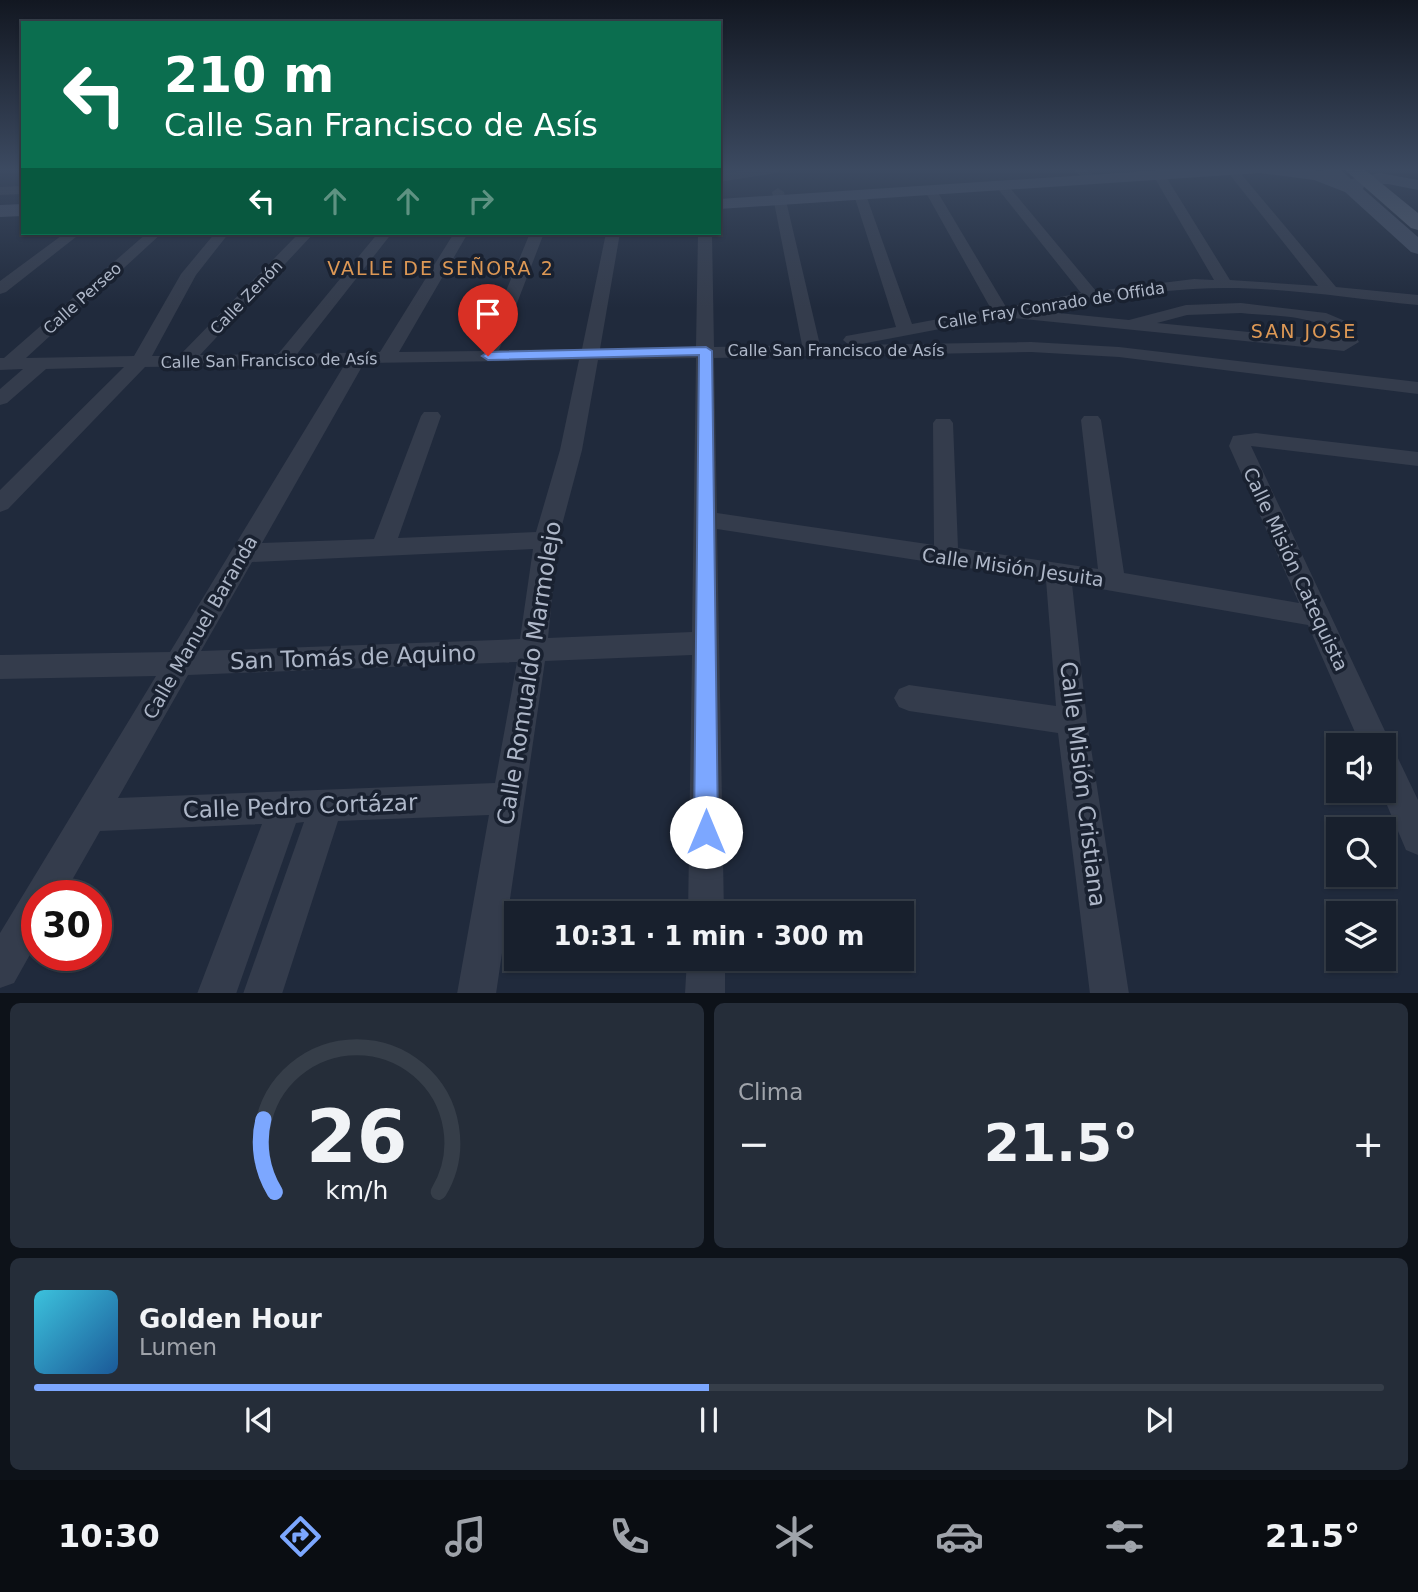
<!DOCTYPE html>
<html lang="es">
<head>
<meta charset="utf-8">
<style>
  body { margin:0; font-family:"DejaVu Sans",sans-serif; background:#252d39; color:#f1f3f6; height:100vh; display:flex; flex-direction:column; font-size:26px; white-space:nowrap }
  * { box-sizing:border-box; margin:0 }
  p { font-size:23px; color:#9fa3aa }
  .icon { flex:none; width:38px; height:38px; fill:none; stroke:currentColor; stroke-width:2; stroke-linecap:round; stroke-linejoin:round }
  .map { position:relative; height:993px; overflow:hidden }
  .drawer { display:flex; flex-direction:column; gap:10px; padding:10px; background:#0d1219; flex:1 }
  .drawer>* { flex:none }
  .top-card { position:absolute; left:21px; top:21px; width:700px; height:214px; border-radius:0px; box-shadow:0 2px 5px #0004,0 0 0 2px #363e49; background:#0b6e4f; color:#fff; overflow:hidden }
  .fabs { position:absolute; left:1326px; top:733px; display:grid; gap:14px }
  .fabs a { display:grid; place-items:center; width:70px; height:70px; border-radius:0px; background:#18202d; box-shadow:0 2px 5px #0004,0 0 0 2px #363e49; font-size:35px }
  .speed { position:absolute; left:21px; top:880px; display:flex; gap:14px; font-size:35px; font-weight:700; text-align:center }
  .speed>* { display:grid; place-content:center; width:91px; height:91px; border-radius:50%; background:#18202d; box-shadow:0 2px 5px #0004,0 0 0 2px #363e49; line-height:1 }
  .speed .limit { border:10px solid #d22; background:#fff; color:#111 }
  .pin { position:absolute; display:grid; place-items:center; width:60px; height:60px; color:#fff; margin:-72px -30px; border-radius:50% 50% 50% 0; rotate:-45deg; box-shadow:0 0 7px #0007 }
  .pin .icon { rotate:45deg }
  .me { position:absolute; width:77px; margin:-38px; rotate:0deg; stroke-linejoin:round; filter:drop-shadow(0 0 5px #0008) }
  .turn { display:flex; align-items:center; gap:24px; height:147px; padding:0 28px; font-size:32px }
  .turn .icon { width:91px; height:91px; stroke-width:2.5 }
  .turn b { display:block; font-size:49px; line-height:60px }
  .lanes { display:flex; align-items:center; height:66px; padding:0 28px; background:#0003; justify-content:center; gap:35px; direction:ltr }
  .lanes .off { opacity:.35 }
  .big { font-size:52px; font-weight:700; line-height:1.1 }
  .drawer .widget { flex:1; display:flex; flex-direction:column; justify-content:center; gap:10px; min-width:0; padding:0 24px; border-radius:10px; background:#252d39 }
  .drawer .dial { align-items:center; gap:0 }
  .dial svg { height:182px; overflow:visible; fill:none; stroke:#363e49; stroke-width:7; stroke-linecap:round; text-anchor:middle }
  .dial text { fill:#f1f3f6; stroke:none }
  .song { display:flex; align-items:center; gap:21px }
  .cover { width:84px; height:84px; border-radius:10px; background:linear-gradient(135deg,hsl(190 70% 55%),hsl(210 70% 35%)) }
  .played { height:7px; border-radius:4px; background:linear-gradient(90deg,#7ca7ff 50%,#363e49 50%) }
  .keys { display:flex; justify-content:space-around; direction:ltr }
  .heat { display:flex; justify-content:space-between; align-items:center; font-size:38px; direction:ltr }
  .drawer .tiles { flex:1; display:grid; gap:10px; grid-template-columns:1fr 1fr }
  .widget:last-child { grid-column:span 2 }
  .trip { position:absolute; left:504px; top:901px; width:410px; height:70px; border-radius:0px; background:#18202d; box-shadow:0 2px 5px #0004,0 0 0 2px #363e49; font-weight:700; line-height:70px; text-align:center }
  .dock { display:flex; height:112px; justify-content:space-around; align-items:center; background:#0a0d12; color:#9fa3aa }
  .dock .icon { width:49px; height:49px }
  .dock .selected { color:#7ca7ff }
  .dock b { font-size:32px; color:#f1f3f6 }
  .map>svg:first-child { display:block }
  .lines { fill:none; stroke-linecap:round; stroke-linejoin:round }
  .street { fill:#343c4c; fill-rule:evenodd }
  .secondary { fill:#414b5f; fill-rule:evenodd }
  .primary { fill:#515b6c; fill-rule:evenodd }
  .route { fill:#7ca7ff; stroke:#516da6; stroke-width:2 }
  .labels { text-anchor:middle; stroke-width:7; stroke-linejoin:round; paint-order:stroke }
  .far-street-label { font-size:16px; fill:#aeb7c8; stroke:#192130 }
  .far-quarter-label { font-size:19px; letter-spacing:2px; fill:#dd9855; stroke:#192130 }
  .street-label { font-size:19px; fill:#aeb7c8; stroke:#192130 }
  .near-street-label { font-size:23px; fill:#aeb7c8; stroke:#192130 }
</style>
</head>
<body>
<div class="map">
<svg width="1418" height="994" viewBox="0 0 1418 994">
  <rect width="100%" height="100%" fill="#202a3c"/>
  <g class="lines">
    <path class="street" d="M754 169H783L777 173 719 182V174Z
      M1072 169H1086L1099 179 1089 182Z
      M1237 169 1336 287 1418 295V305C1344 298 1267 284 1193 289 1141 292 1089 301 1038 311L1129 320 1186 305 1241 303 1326 313 1345 321 1359 342 1344 351 1003 317 856 345 1031 342 1119 347 1418 382V394L1119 357 1031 352 714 358 717 513 934 545 933 423 936 419H950L953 423 958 548 1098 569 1081 420 1084 416H1098L1101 420 1124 573 1299 603 1229 446 1233 436 1256 433 1418 452V466L1251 446 1392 746 1391 750 1395 752 1418 800V855L1406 850 1381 791H1384V746H1361L1308 625 1072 584 1087 722 1129 994H1090L1058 733 909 711 899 707 894 698 899 689 909 685 1056 706 1046 580 717 529 724 914H688L692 655 545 661 496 994H457L489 815 338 821 282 994H243L304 822 296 823 236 994H197L262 824 100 831 63 896H37V942L14 983 0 988V933L156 676 0 679V655L170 652 345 364 145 367 8 509 0 512V490L124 367 46 369 7 403 0 405V389L23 369 0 370V358H4L147 233H162L26 358 134 356 181 274 215 233H229L196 275 152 356H179L299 233H314L200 355 278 354 378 233H392L297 354 380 352 454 233H468L399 352 481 351 530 233H544L499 350 582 349 606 233H620L600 349 696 347 698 233H712L714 347 802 345 772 192 778 188 784 192 820 345H849L843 340 846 336 896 327 854 195 860 191 866 195 912 324 991 309 925 191 931 187 937 191 1006 307 1081 293 998 189V183H1006L1096 291 1194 279 1214 280 1153 175 1159 171 1165 175 1230 280 1318 286 1226 170ZM1241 313C1272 317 1322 312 1340 341L1157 323 1187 315ZM696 358 692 632 548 638 558 540 582 450 598 360ZM579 360 560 450 536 532 398 538 441 416 438 412H424L421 416 374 539 262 543 364 363ZM533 549 520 639 201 651 252 562ZM517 662 495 783 118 798 188 675Z
      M23 186V194L0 195V187Z
      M65 233H81L6 292 0 294V281Z
      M687 959H725V994H685Z"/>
    <path class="secondary" d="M1179 169H1308L1324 172 1322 169H1340L1351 179 1380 173 1418 180V190L1388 184H1365L1363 189 1418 237V254L1411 252 1345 192 1314 180 1260 173 719 209V199Z
      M23 204V216L0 217V205Z"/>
    <path class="primary" d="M1344 169H1364L1418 213V230L1411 228Z"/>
  </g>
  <linearGradient id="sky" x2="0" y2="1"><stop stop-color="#121721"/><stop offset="0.55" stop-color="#3c4a61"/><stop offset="1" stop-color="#3c4a61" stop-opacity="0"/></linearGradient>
  <rect width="1418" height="308" fill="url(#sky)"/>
  <path class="route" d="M706 347 712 351 718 832 714 841 706 844 698 841 694 832 699 355 488 360 482 356 488 352Z"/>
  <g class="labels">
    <g class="far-street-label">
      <text transform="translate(246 297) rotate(-46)" y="6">Calle Zenón</text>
      <text transform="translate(82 298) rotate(-42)" y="6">Calle Perseo</text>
      <text transform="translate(1051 305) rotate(-9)" y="6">Calle Fray Conrado de Offida</text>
      <text x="836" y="356">Calle San Francisco de Asís</text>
      <text transform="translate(269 360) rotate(-1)" y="6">Calle San Francisco de Asís</text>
    </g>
    <g class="far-quarter-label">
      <text x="441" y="275">VALLE DE SEÑORA 2</text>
      <text x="1304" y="338">SAN JOSE</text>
    </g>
    <g class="street-label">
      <text transform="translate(1013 567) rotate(8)" y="7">Calle Misión Jesuita</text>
      <text transform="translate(1296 569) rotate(65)" y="7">Calle Misión Catequista</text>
      <text transform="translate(200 627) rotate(-60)" y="7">Calle Manuel Baranda</text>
    </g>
    <g class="near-street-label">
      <text transform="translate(353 657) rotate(-2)" y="8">San Tomás de Aquino</text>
      <text transform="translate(529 673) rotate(-81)" y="8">Calle Romualdo Marmolejo</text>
      <text transform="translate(1083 784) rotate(83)" y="8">Calle Misión Cristiana</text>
      <text transform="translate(300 806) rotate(-2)" y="8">Calle Pedro Cortázar</text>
    </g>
  </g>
</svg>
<div class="fabs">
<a><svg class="icon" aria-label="sound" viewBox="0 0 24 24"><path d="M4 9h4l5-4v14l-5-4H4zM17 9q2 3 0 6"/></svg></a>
<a><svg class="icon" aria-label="search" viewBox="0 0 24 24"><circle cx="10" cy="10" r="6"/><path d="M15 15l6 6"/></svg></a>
<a><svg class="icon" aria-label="layers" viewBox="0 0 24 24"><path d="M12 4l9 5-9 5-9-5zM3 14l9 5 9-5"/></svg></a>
</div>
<div class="speed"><div class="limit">30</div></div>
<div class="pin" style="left:488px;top:356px;background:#d93025"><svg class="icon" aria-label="arrive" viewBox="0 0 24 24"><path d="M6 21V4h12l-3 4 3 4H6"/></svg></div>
<svg class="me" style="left:706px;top:832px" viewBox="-20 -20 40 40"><circle r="19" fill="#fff"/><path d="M0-13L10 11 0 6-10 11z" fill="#7ca7ff"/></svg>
<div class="trip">10:31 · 1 min · 300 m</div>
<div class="top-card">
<div class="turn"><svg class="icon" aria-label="left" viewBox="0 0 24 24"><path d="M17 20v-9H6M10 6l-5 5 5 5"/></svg><div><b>210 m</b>Calle San Francisco de Asís</div></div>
<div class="lanes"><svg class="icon" aria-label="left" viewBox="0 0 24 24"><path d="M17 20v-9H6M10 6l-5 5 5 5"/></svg><svg class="icon off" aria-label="ahead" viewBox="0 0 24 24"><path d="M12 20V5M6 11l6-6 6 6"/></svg><svg class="icon off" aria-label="ahead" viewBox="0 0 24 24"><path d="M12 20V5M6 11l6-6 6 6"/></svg><svg class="icon off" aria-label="right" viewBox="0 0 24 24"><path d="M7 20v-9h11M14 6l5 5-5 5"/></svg></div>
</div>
</div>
<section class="drawer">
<div class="tiles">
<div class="widget dial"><svg viewBox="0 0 100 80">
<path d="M14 69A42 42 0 1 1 86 69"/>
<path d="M14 69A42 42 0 0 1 9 37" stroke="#7ca7ff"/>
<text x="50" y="56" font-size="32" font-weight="700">26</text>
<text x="50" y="72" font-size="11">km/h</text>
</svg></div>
<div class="widget"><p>Clima</p>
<div class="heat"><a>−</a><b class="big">21.5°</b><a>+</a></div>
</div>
<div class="widget">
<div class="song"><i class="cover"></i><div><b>Golden Hour</b><p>Lumen</p></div></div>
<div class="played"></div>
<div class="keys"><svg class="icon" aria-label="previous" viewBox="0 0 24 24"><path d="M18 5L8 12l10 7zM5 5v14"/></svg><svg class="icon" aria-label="pause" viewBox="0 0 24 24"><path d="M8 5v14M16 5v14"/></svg><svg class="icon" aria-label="next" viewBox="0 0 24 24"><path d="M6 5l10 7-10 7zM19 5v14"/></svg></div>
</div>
</div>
</section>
<nav class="dock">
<b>10:30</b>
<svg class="icon selected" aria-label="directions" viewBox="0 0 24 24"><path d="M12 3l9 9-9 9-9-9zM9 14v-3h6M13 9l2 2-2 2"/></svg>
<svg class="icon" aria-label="music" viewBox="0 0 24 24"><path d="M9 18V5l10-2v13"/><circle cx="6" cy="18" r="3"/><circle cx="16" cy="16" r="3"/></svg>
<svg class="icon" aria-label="phone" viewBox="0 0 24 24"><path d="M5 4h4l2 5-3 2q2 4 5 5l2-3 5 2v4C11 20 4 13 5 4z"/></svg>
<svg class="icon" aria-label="climate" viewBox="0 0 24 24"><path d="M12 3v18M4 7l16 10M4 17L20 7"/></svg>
<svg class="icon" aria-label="car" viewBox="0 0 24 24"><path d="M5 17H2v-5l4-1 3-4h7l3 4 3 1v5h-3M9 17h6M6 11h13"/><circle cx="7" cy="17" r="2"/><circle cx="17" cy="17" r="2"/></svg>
<svg class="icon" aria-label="filters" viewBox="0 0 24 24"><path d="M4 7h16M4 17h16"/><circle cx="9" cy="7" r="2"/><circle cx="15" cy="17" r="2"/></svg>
<b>21.5°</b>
</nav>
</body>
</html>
